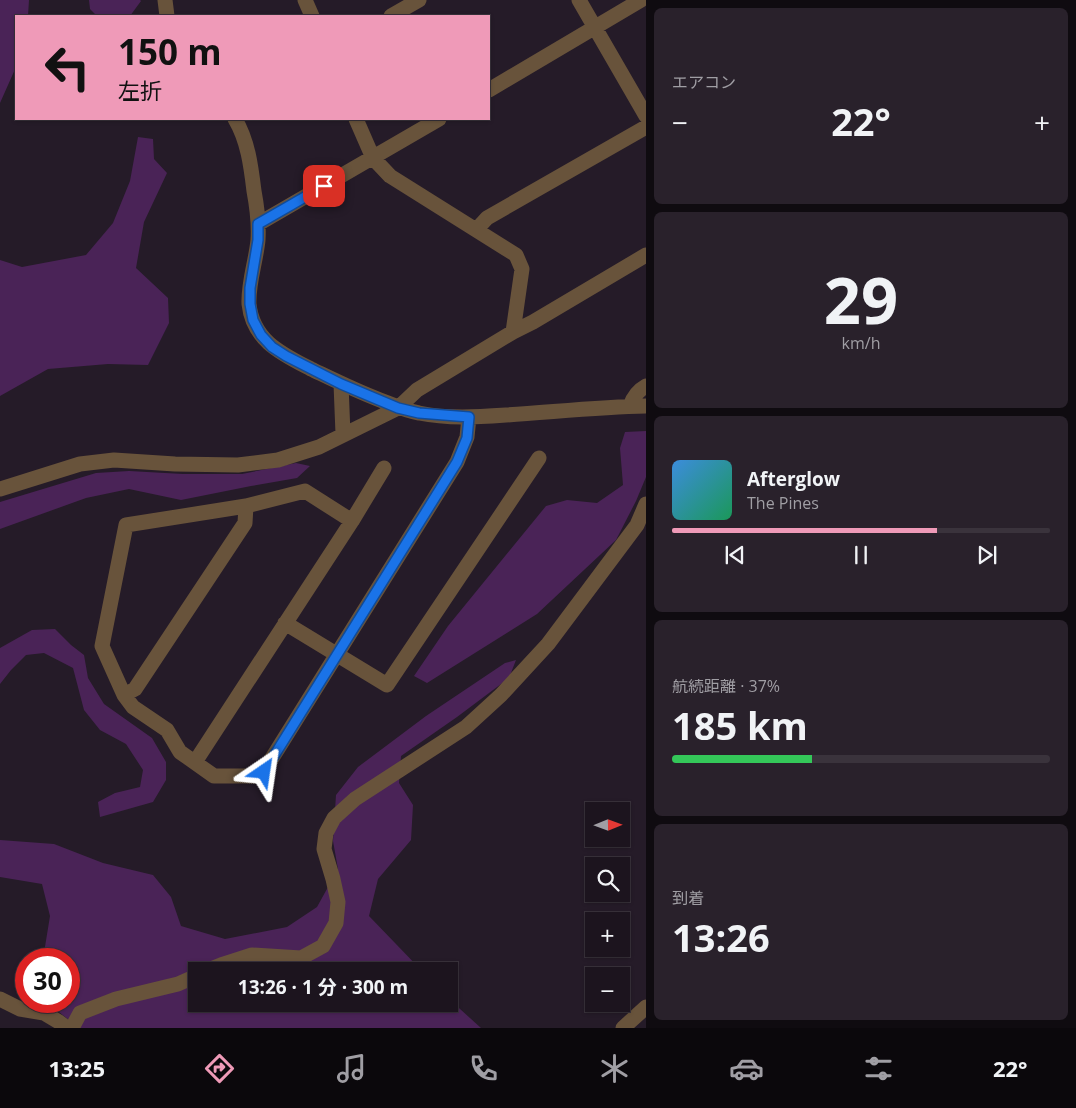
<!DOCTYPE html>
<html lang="ja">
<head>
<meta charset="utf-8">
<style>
  body { margin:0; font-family:"Open Sans","Noto Sans JP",sans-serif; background:#29212b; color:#f1f3f6; height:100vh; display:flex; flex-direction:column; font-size:19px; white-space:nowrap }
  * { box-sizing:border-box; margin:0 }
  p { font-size:16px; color:#a09ea4 }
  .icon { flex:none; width:28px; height:28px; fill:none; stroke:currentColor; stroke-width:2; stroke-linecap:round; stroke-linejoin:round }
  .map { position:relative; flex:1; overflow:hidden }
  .side { display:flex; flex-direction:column; gap:8px; padding:8px; background:#0f0b10; width:430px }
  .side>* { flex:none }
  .banner { position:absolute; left:15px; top:15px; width:475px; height:105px; border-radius:0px; box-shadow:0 1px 4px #0004,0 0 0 1px #3a333c; background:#ef9ab8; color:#111; overflow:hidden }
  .needle { width:32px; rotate:89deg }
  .controls { position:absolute; left:585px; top:802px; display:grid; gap:10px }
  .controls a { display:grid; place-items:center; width:45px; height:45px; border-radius:0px; background:#1c141e; box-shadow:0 1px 4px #0004,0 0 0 1px #3a333c; font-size:25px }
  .speed { position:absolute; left:15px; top:948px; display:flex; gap:10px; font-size:25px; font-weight:700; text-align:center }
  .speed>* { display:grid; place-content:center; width:65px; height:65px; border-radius:50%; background:#1c141e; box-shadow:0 1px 4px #0004,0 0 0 1px #3a333c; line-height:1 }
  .speed .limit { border:8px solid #d22; background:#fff; color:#111 }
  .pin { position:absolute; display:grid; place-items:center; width:42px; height:42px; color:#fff; margin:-21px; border-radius:10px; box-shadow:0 2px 8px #0006 }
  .me { position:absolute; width:55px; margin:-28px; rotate:32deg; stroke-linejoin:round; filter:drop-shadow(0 0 4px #0008) }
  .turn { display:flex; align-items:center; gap:18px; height:105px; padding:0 20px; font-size:22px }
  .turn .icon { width:65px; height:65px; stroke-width:2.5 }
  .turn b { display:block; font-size:35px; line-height:42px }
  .big { font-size:38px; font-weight:700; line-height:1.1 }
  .side .widget { flex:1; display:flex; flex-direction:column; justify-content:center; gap:8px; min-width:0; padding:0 18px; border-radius:8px; background:#29212b }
  .side .dial { align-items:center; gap:0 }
  .dial b { font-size:65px; line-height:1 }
  .song { display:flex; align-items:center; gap:15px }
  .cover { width:60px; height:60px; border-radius:8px; background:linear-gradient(135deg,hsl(210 70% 55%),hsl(150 70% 35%)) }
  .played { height:5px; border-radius:2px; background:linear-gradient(90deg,#ef9ab8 70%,#3a333c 70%) }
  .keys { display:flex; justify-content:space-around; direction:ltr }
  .heat { display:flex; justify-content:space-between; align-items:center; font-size:28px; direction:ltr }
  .charge { height:8px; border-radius:4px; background:linear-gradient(90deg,#34c759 37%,#3a333c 0) }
  .trip { position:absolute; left:188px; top:962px; width:270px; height:50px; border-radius:0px; background:#1c141e; box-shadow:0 1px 4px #0004,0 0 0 1px #3a333c; font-weight:700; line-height:50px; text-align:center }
  .dock { display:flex; height:80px; justify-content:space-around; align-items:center; background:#0b080c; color:#a09ea4 }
  .dock .icon { width:35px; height:35px }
  .dock .on { color:#ef9ab8 }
  .dock b { font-size:22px; color:#f1f3f6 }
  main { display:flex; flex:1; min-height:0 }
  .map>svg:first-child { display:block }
  .green { fill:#4a2357 }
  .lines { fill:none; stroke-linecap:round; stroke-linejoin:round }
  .minor { stroke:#68533b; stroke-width:15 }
  .route-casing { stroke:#114b97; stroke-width:12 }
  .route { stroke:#1a73e8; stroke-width:9 }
</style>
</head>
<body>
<main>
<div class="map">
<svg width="646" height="1028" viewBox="0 0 646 1028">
  <rect width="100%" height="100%" fill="#251b28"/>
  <path class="green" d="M0 0H29L28 16H16V67L0 103Z
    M89 0H140L141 1 130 16H97L90 9Z
    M138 137 153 139 154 159 167 173 144 222 136 268 168 298 169 323 148 365 108 364 48 369 0 396V260L22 267 86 255 113 223 130 181Z
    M646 431V477L636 501 616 540 537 614 427 683 414 676 448 626 546 506 567 500 597 503 623 485 620 448 625 432Z
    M296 463 310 466 297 478 251 486 181 500 129 489 86 498 0 529V502L96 473 129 471 183 474H242Z
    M55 629 71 645 84 655 88 678 104 704 152 738 166 762V780L153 802 100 817 98 802 115 793 140 787 143 770 126 744 100 730 84 710 73 668 44 653 26 655 11 670 0 684V648L32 630Z
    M516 660 509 678 457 717 401 756 399 783 413 805 411 840 378 879 369 916 422 971H196V1004H449V999L481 1028H79L49 1004 48 1001H69V959H43L50 916 42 884 0 877V840L54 844 103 863 153 875 171 897 181 926 225 939 287 927 317 907 338 869 333 841 336 795 358 767 426 716 505 663Z"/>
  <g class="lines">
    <path class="minor" d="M165 0 167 16
      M305 0 312 16
      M579 0 646 116
      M391 16 419 0
      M489 90 641 0
      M235 119C248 141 251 166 254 191 257 207 259 224 258 240 256 261 248 283 249 304 253 341 282 354 311 369 334 380 356 391 380 400 393 405 406 411 419 413 448 419 477 417 506 415 553 412 599 407 646 406
      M356 119 373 158 390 176 516 255 522 269 513 332
      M258 224 439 119
      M477 229 487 218 646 127
      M341 384 343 434
      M630 406C633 397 637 391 646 386
      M0 489 80 464 114 460 175 464 238 465 278 460 319 447 398 408 417 390 513 332 533 322 646 255
      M246 506 126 525 102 646 124 695 133 707 167 730 180 752 214 776H255L264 771 457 462 467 437 469 417
      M285 623 387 685 539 458
      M124 695 135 689 245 523 246 506 305 491 352 521
      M195 762 352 521 384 468
      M206 971 221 965 252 955 301 958 323 946 336 923 338 902 333 879 324 849 326 833 334 818 355 799 466 727 501 695 548 644 637 525 646 504
      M0 999 20 1009 44 1013 59 1022 67 1028
      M72 1028 80 1013 116 999 178 984 196 976
      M623 1028 646 1007"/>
  </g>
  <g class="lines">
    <defs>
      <path id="route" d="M264 772 457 462 467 438 469 417 419 413 398 408 341 384 286 356 272 347 261 335 253 320 250 304V288L258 240V224L324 186"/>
    </defs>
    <use href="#route" class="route-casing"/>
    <use href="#route" class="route"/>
  </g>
</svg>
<div class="controls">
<a><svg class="needle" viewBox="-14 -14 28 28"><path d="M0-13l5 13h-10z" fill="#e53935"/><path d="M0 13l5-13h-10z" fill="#a09ea4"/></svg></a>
<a><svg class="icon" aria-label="search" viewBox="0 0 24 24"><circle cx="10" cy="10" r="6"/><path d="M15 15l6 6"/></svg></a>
<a>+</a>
<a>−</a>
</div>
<div class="speed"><div class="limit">30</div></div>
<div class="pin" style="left:324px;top:186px;background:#d93025"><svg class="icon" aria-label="arrive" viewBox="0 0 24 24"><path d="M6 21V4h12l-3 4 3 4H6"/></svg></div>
<svg class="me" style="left:264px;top:772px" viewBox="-20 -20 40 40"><path d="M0-17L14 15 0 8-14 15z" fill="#1a73e8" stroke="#fff" stroke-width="4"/></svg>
<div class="trip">13:26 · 1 分 · 300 m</div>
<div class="banner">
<div class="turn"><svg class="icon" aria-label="left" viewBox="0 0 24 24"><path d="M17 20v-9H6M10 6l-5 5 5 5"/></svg><div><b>150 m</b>左折</div></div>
</div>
</div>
<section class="side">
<div class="widget"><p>エアコン</p>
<div class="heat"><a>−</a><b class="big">22°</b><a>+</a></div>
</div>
<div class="widget dial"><b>29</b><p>km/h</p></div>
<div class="widget">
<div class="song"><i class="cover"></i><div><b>Afterglow</b><p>The Pines</p></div></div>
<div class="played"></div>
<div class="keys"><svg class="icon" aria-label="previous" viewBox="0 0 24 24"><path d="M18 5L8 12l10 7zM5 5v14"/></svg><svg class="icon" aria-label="pause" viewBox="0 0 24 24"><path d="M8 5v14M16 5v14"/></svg><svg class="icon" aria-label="next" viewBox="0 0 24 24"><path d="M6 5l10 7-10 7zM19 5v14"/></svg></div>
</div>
<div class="widget"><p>航続距離 · 37%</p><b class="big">185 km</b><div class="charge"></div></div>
<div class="widget"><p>到着</p><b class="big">13:26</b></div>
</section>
</main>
<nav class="dock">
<b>13:25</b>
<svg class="icon on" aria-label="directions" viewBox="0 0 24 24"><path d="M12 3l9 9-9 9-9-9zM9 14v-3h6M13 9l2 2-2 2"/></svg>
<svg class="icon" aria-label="music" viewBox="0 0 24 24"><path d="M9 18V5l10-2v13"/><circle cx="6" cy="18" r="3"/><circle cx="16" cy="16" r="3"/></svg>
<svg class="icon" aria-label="phone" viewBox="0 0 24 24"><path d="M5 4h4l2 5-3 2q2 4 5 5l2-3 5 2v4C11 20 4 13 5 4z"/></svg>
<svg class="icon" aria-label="climate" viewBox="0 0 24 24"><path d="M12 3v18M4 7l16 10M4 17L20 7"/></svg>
<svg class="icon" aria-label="car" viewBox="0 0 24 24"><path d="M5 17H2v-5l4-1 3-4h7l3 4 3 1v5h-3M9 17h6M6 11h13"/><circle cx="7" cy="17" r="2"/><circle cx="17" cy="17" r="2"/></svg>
<svg class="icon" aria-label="filters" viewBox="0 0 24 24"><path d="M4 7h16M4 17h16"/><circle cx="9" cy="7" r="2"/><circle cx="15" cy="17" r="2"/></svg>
<b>22°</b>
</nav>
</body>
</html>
